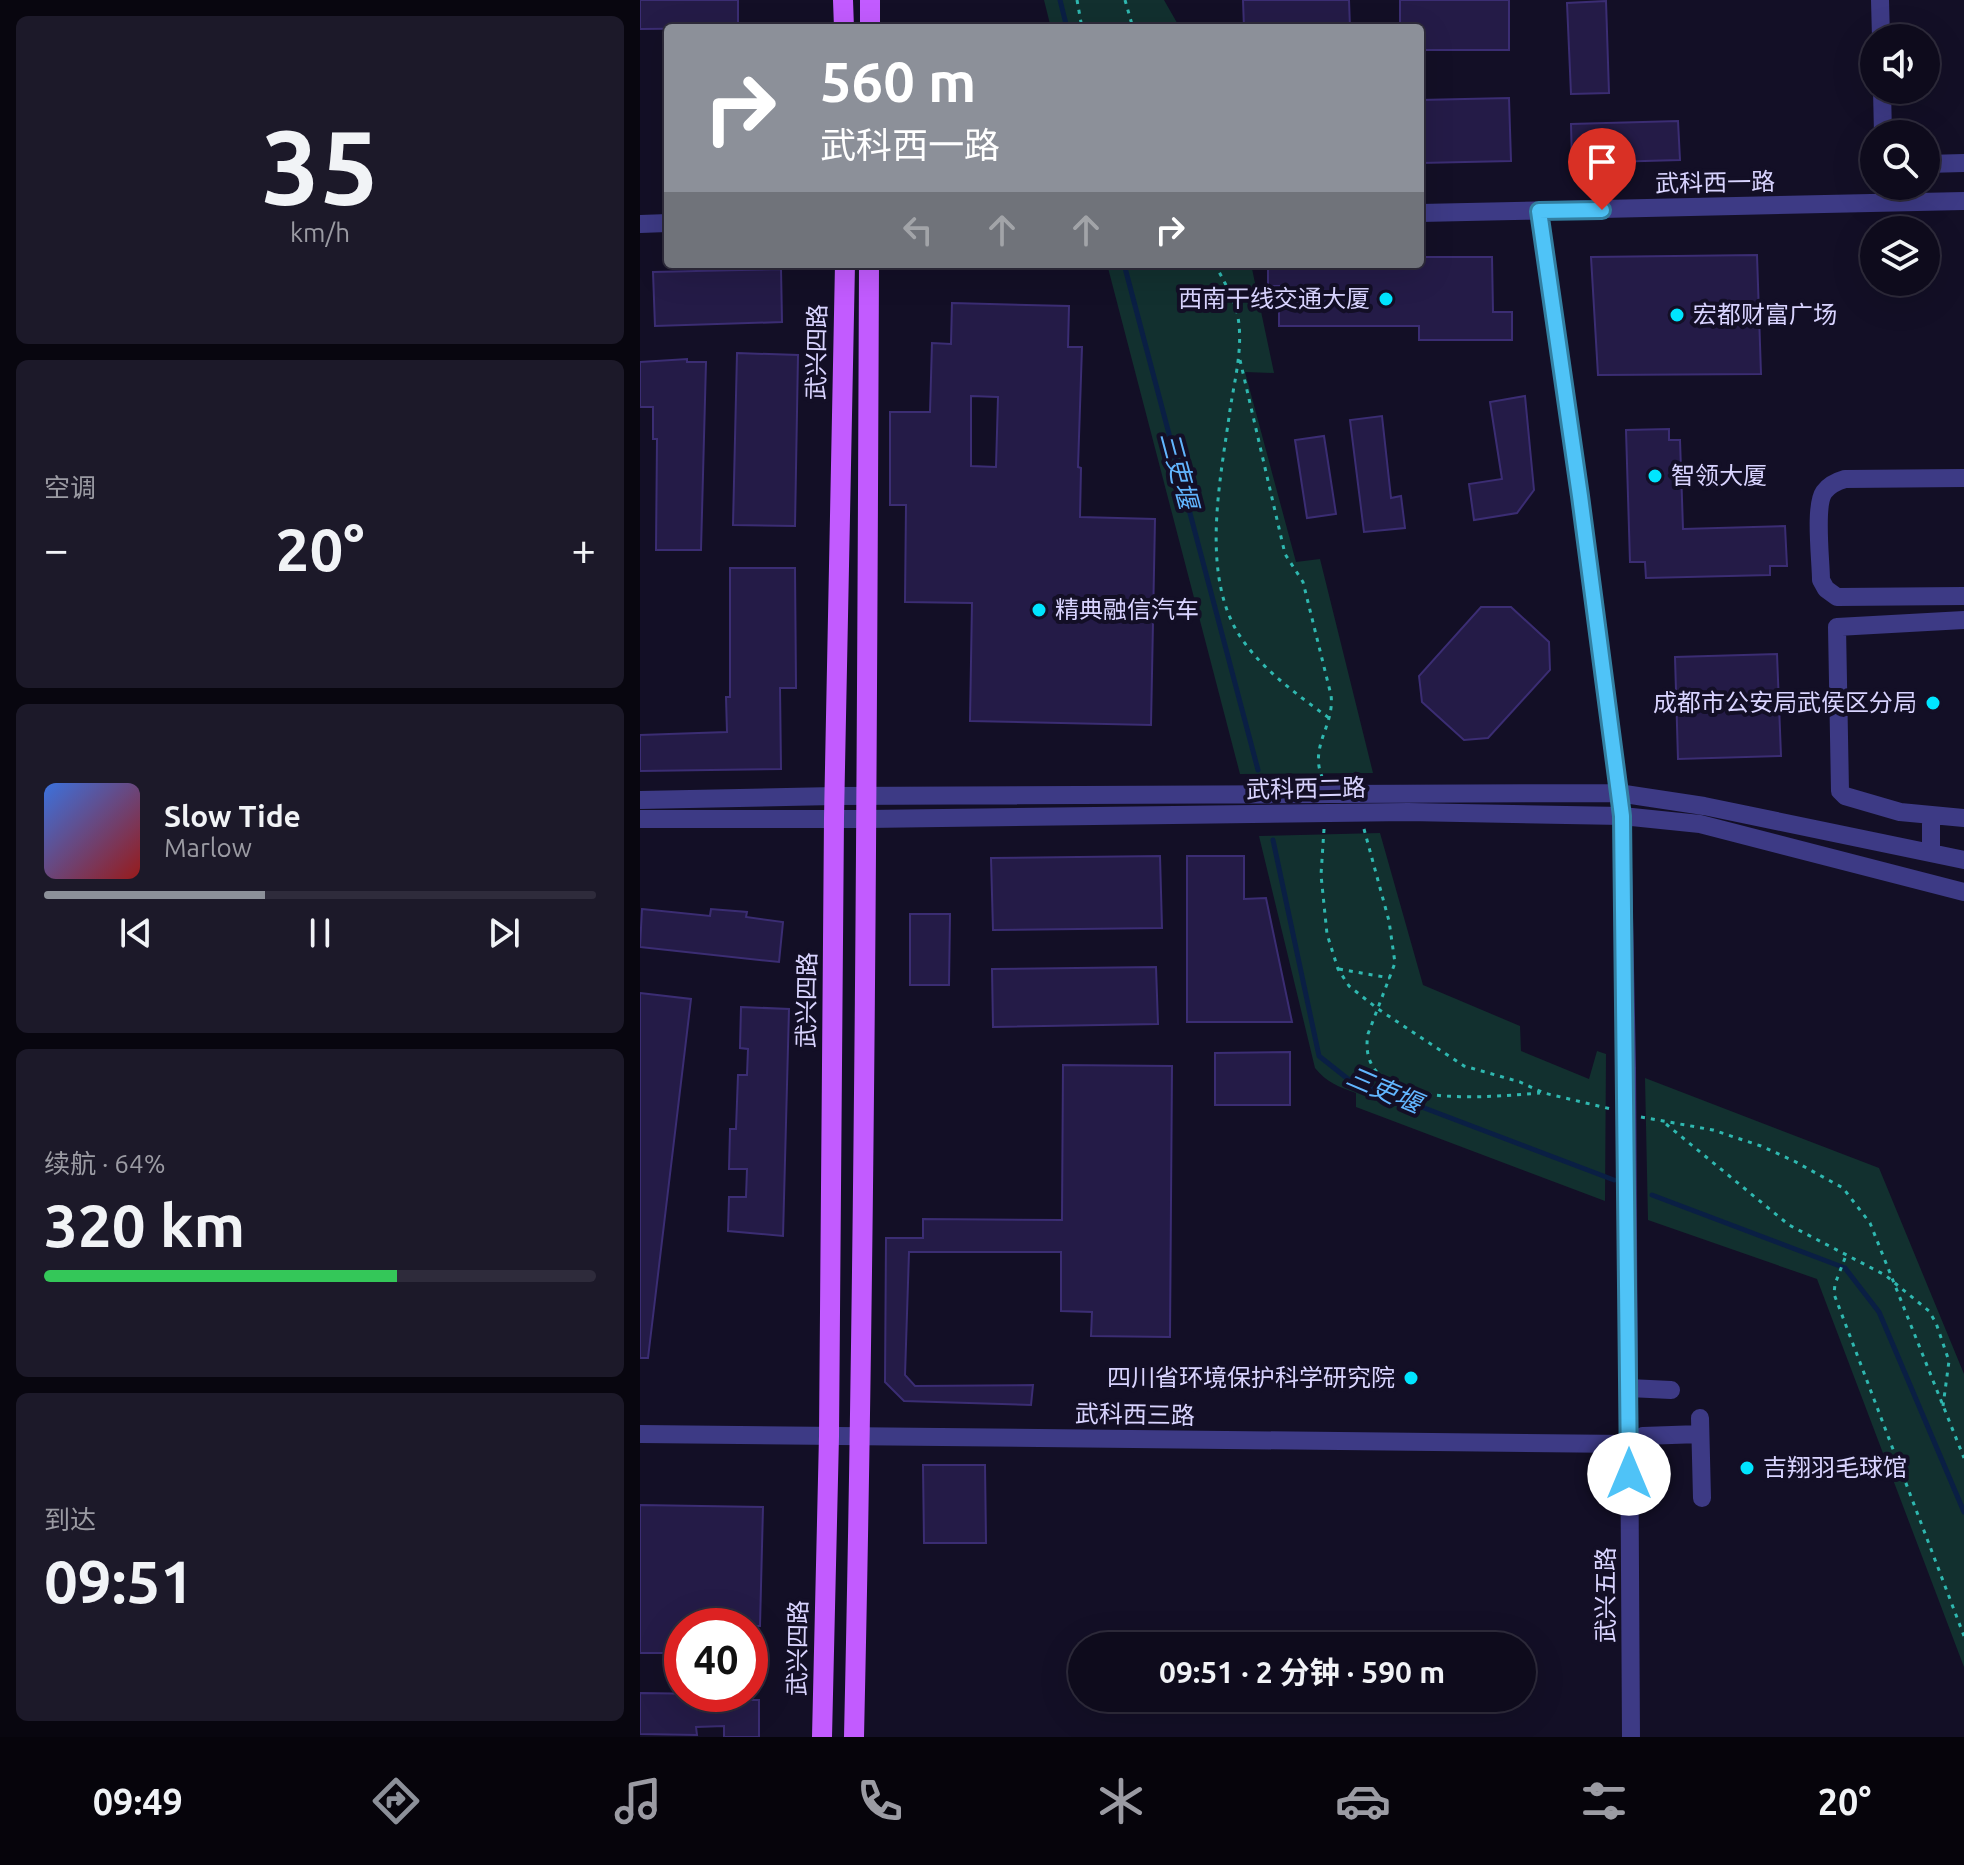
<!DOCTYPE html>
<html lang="zh">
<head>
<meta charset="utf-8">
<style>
  body { margin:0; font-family:Ubuntu,"Noto Sans SC",sans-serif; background:#1c1929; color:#f1f3f6; height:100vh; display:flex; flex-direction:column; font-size:30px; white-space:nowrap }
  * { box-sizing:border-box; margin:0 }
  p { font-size:26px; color:#9b9ba3 }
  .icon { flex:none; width:44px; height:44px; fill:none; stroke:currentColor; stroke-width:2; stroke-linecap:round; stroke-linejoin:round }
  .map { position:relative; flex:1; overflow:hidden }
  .side { display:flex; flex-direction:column; gap:16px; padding:16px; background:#08060f; width:640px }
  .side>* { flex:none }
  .hud { position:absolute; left:24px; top:24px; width:760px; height:244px; border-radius:8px; box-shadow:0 8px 32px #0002,0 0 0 2px #2e2b3b; background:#8c9099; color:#fff; overflow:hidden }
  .controls { position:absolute; left:1220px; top:24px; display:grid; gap:16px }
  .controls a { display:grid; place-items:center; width:80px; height:80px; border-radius:50%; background:#0e0b1c; box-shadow:0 8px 32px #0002,0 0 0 2px #2e2b3b; font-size:40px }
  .speed { position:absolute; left:24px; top:1608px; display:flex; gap:16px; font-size:40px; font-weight:700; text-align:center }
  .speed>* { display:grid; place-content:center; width:104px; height:104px; border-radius:50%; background:#0e0b1c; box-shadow:0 8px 32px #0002,0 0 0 2px #2e2b3b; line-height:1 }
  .speed .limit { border:12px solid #d22; background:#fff; color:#111 }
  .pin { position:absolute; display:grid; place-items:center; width:68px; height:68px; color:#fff; margin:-82px -34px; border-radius:50% 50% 50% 0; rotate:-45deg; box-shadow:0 0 8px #0007 }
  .pin .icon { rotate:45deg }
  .me { position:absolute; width:88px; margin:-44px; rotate:0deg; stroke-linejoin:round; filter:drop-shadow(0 0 6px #0008) }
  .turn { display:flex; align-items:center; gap:28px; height:168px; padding:0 24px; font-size:36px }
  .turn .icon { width:104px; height:104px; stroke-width:2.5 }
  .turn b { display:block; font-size:56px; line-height:68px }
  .lanes { display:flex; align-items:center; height:76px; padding:0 24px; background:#0003; justify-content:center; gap:40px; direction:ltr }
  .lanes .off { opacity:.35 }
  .big { font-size:60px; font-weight:700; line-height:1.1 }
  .side .tile { flex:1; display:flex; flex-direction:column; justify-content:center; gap:12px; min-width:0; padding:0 28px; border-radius:12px; background:#1c1929 }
  .side .dial { align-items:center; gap:0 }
  .dial b { font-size:104px; line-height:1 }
  .song { display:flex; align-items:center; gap:24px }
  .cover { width:96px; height:96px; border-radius:12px; background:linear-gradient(135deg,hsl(220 70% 55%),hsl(0 70% 35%)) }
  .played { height:8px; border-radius:4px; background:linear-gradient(90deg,#8c9099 40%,#2e2b3b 40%) }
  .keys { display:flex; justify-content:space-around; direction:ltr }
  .heat { display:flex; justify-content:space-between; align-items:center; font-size:44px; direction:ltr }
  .charge { height:12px; border-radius:6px; background:linear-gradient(90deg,#34c759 64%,#2e2b3b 0) }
  .trip { position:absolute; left:428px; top:1632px; width:468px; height:80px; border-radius:40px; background:#0e0b1c; box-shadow:0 8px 32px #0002,0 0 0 2px #2e2b3b; font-weight:700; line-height:80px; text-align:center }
  .menu { display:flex; height:128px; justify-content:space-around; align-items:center; background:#06040b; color:#9b9ba3 }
  .menu .icon { width:56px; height:56px }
  .menu .selected { color:#8c9099 }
  .menu b { font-size:36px; color:#f1f3f6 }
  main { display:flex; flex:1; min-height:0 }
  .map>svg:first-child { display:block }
  .green { fill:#12302f }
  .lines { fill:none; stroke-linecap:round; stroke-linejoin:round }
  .stream { stroke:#0a1f44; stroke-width:5 }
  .building { fill:#241b47; stroke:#3b2d73; stroke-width:2; fill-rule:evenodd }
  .path { stroke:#2fb8b0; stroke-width:3; stroke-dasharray:4 6; stroke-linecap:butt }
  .minor { stroke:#3d3a85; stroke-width:18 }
  .major { stroke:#c25bff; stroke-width:20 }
  .route-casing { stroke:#337fa1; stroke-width:20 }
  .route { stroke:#4fc3f7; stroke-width:14 }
  .poi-dot { fill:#00e5ff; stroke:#130f26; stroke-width:3 }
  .labels { text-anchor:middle; stroke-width:8; stroke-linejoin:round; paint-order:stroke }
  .street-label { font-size:24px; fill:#d9d4ff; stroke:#130f26 }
  .poi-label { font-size:24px; fill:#d9d4ff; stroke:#130f26; text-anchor:start }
  .water-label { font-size:26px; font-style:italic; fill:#62b6ff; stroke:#130f26 }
</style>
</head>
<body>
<main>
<section class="side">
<div class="tile dial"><b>35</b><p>km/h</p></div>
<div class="tile"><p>空调</p>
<div class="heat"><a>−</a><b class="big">20°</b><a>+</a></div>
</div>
<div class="tile">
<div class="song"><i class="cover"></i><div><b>Slow Tide</b><p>Marlow</p></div></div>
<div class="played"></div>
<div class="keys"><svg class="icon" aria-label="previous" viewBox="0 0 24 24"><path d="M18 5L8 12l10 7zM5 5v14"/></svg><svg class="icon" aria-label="pause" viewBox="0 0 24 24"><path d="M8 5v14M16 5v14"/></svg><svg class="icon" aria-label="next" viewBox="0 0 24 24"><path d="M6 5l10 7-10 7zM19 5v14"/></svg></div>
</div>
<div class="tile"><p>续航 · 64%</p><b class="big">320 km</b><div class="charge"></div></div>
<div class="tile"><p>到达</p><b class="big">09:51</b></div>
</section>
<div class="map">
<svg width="1324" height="1737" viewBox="0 0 1324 1737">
  <rect width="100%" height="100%" fill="#130f26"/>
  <path class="green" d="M404 0H524L540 28H411Z
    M467 264H611L634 373 605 372 656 562 680 559 733 773 600 774Z
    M740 833 783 985 880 1026 881 1051 949 1079 957 1051 966 1054 965 1201 716 1107V1093C699 1087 686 1082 675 1068L619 836Z
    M1005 1078 1239 1168 1324 1374V1667L1177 1279 1008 1220Z"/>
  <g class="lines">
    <path class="stream" d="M420 0 427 28
      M484 264 618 770
      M633 840 679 1056 708 1079 974 1180
      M1012 1195 1205 1268 1239 1312 1324 1512"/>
  </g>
  <path class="building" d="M0 0H98V28L0 29Z
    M603 0H709L710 28H604Z
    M760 0H869V50H780V28H760Z
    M966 1 969 93 931 94 927 3Z
    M869 98 871 161 780 163V100Z
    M1038 121 1040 160 932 163 931 124Z
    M1117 255 1121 374 958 375 951 257Z
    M780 257H852L853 312H872V340H779V326H639V286H628V264H780Z
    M141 269 142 322 15 326 13 272Z
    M312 303 429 306 428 347H442L438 467 441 468 440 517 515 519 511 725 330 721 332 603 265 602 266 505H250V412H290L292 343 311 344ZM331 396 358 397 356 467 331 466Z
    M97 353 158 355 155 526 93 525Z
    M47 359V362H66L61 550H16L17 439H13V407H0V362Z
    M885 396 894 490 877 513 834 520 829 484 862 479 850 402Z
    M742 416 751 498 761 496 765 528 724 532 710 420Z
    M1029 429V440H1040L1043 529 1145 526 1147 566H1130V575L1006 578 1005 562H990L986 430Z
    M684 436 696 514 667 518 655 440Z
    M90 568H155L156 688H140L141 769 0 771V735L87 732 86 697H90Z
    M841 607H871L909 642 910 670 848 738 824 740 782 702 779 676Z
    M1137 654 1141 756 1038 759 1035 657Z
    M520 856 522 928 353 930 351 858Z
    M547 856H604V899L626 898 652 1022H547Z
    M2 909 70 916 71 909 107 912 106 917 143 922 139 962 0 947Z
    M270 914H310L309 985H270Z
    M516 967 518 1024 353 1027 352 969Z
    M0 993 51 999 8 1358H0Z
    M101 1007 149 1009 143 1236 88 1231 89 1197H106L107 1169H89L90 1129H96L98 1075H107L108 1049 100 1048Z
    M650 1052V1105H575V1053Z
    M423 1065 532 1066 530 1337 451 1336 452 1312 421 1311V1252H269L265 1375 275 1386 393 1385 391 1405 264 1401 245 1382 246 1238H283V1219L422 1220Z
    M283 1465H345L346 1543H284Z
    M0 1505 123 1507 120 1626H42V1653H0Z
    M0 1693 66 1694V1700H119V1737H84V1726L56 1727 57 1735 0 1734Z"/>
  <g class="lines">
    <path class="path" d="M437 0 442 28
      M485 0 493 28
      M575 264C582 278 591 293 596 308 605 342 595 377 590 410 581 476 562 564 594 626 614 664 655 693 689 718
      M600 360 645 554 663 582 691 695C695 726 668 747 683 779
      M684 829 681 875 687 934 698 969 709 986 738 1009 824 1066 880 1082 904 1093 971 1109
      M724 829 749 921 755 963 728 1034C714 1114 854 1096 900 1093
      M699 969 750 978
      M1001 1117 1073 1130 1121 1146 1154 1161 1203 1188 1230 1223 1324 1458
      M1026 1124 1149 1225 1245 1275 1289 1311 1296 1323 1309 1361 1303 1406
      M1205 1258 1195 1284 1194 1294 1324 1636"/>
    <path class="minor" d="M1240 0 1241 38
      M1242 90 1243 134
      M1286 164 1324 163
      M899 211 940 496 982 816 987 1068 991 1737
      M780 213 1324 201
      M0 224 28 223
      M1324 478 1205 479C1198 481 1189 485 1184 492 1174 506 1181 561 1181 580L1186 589 1197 597 1324 596
      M1324 620 1197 627 1200 791 1205 796 1260 812 1324 818
      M0 800 195 796 978 793 1064 806 1324 860
      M0 819H227L768 812 982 816 1060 824 1324 892
      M1291 853V815
      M989 1388 1031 1390
      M1060 1418 1062 1498
      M0 1434 989 1444 1003 1436 1060 1434"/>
    <path class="major" d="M203 0 204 28
      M230 28V0
      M182 1737 189 1436 194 818 205 264
      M214 1737C225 1246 227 755 229 264"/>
  </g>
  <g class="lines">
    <defs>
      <path id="route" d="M962 210 899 211 940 496 982 816 989 1474"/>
    </defs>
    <use href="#route" class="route-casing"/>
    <use href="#route" class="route"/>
  </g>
  <g class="poi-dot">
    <circle cx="746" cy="299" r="8"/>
    <circle cx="1037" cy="315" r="8"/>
    <circle cx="1015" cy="476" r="8"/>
    <circle cx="399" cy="610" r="8"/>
    <circle cx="1293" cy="703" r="8"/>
    <circle cx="771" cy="1378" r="8"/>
    <circle cx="1107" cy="1468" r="8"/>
  </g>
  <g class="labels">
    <g class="street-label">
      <text transform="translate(1075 183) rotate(-1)" y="8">武科西一路</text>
      <text transform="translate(177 352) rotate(-89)" y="8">武兴四路</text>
      <text transform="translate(666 789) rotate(-1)" y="8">武科西二路</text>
      <text transform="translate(167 1000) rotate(-89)" y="8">武兴四路</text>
      <text transform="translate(495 1415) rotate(1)" y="8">武科西三路</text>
      <text transform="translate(966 1595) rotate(-90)" y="8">武兴五路</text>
      <text transform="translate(158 1648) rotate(-89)" y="8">武兴四路</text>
    </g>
    <g class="poi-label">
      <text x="730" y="307" text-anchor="end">西南干线交通大厦</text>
      <text x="1053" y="323">宏都财富广场</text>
      <text x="1031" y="484">智领大厦</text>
      <text x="415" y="618">精典融信汽车</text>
      <text x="1277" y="711" text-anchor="end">成都市公安局武侯区分局</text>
      <text x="755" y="1386" text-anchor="end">四川省环境保护科学研究院</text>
      <text x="1123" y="1476">吉翔羽毛球馆</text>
    </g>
    <g class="water-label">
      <text transform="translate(539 470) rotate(75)" y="9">三吏堰</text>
      <text transform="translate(744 1090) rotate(23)" y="9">三吏堰</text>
    </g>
  </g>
</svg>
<div class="controls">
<a><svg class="icon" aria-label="sound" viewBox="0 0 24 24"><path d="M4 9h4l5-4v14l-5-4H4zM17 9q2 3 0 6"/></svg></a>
<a><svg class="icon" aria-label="search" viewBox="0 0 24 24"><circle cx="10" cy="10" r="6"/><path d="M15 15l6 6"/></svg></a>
<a><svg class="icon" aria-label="layers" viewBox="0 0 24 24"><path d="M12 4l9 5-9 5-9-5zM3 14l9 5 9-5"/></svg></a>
</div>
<div class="speed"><div class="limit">40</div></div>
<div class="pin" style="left:962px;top:210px;background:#d93025"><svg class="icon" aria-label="arrive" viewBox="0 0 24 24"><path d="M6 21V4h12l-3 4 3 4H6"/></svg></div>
<svg class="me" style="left:989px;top:1474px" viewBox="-20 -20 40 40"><circle r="19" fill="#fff"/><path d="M0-13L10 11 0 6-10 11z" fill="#4fc3f7"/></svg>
<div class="trip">09:51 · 2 分钟 · 590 m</div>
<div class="hud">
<div class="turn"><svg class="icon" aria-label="right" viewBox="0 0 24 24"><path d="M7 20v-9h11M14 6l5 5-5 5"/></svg><div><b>560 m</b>武科西一路</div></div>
<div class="lanes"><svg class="icon off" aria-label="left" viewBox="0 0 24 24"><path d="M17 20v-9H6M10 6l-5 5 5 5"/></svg><svg class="icon off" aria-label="ahead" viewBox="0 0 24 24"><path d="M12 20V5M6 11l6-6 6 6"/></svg><svg class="icon off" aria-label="ahead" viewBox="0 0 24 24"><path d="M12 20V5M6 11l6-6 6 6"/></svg><svg class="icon" aria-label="right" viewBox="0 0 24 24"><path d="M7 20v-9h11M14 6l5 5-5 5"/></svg></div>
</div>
</div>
</main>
<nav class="menu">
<b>09:49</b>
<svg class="icon selected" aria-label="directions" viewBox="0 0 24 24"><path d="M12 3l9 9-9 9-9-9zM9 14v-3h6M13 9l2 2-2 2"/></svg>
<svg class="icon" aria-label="music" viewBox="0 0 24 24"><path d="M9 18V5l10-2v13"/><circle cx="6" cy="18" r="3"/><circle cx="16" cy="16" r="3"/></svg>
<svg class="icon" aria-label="phone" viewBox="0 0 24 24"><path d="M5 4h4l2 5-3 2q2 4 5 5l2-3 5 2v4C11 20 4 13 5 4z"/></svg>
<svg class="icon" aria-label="climate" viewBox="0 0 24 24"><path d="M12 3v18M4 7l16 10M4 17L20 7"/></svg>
<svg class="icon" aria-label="car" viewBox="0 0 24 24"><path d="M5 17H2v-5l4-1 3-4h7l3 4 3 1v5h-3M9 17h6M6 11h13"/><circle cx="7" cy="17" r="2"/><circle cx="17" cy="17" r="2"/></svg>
<svg class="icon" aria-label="filters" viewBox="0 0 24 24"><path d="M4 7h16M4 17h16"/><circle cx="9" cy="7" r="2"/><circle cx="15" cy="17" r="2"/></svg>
<b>20°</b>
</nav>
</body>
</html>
